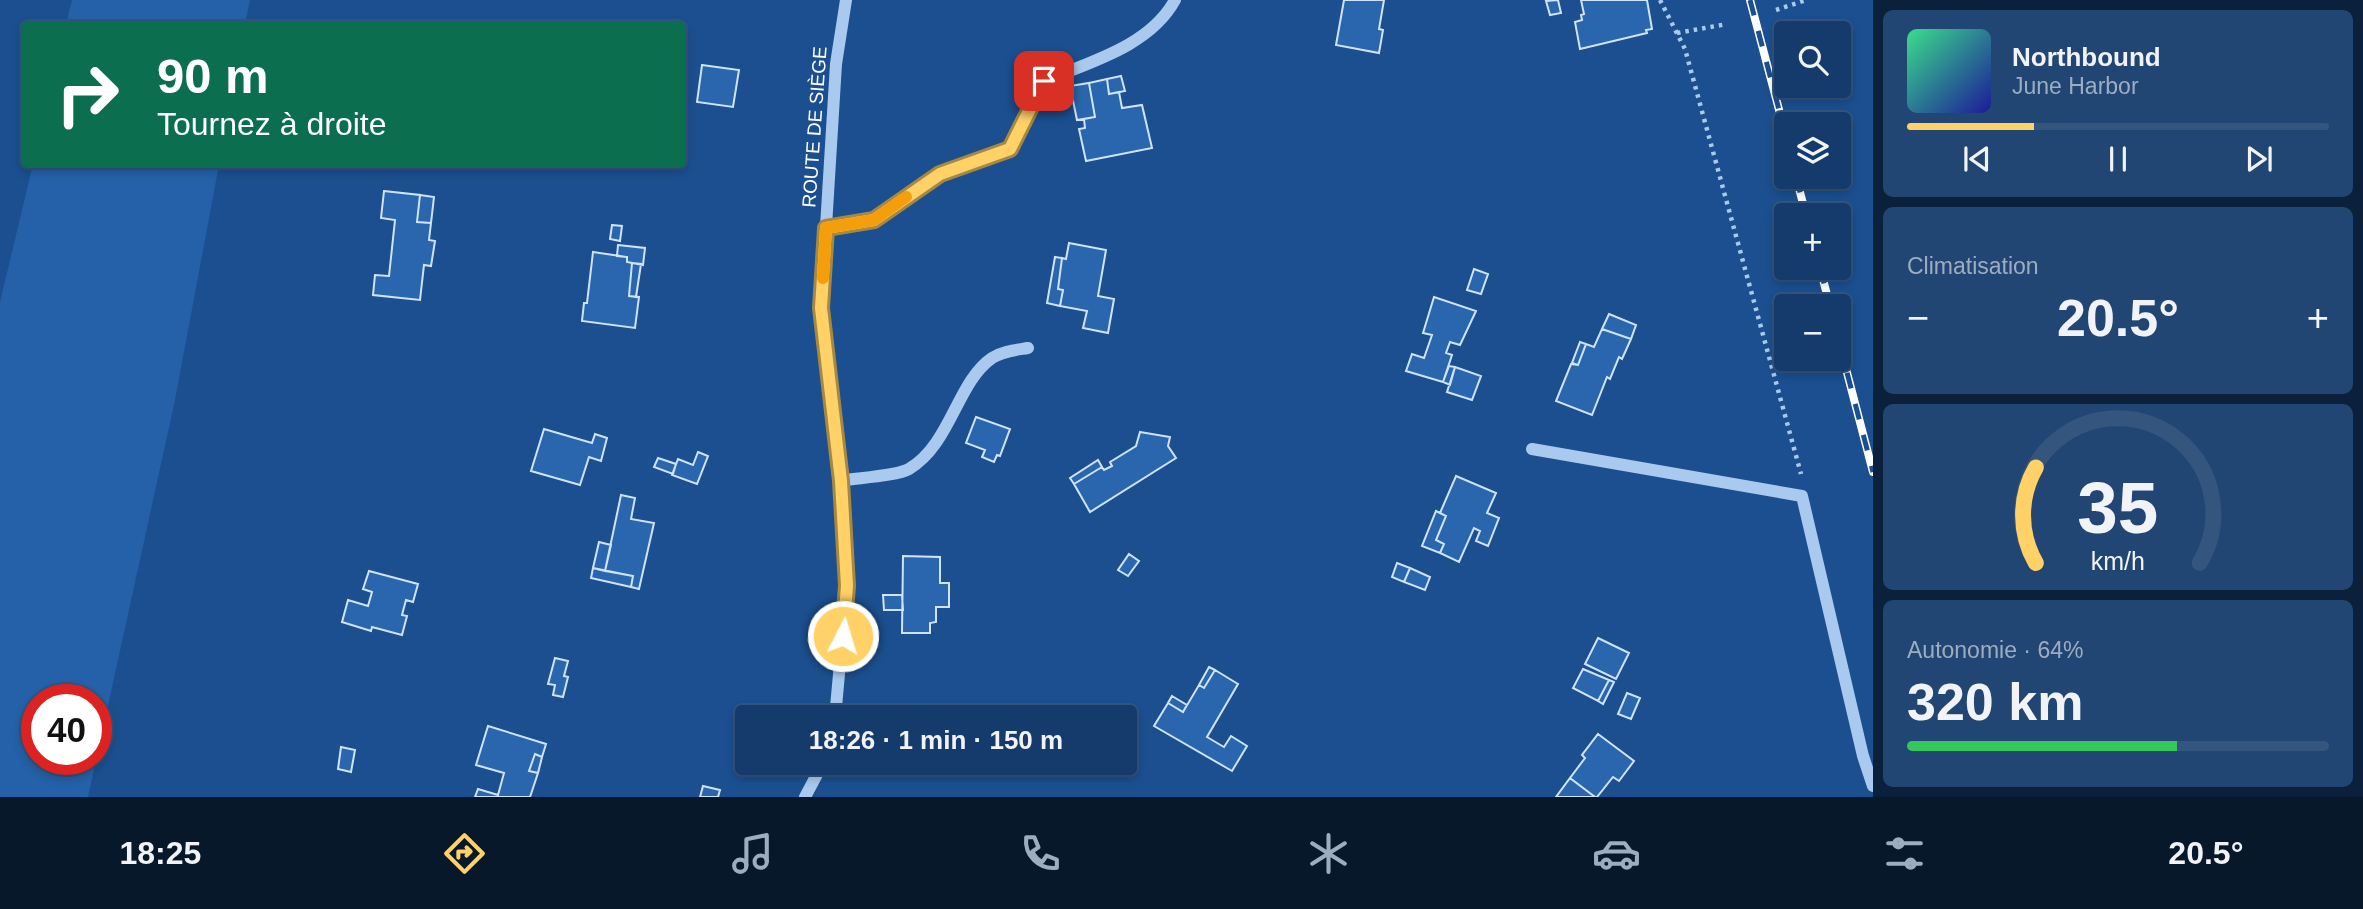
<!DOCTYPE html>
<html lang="fr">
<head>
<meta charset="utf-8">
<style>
  body { margin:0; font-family:Helvetica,sans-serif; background:#214673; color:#f1f3f6; height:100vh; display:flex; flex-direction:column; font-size:26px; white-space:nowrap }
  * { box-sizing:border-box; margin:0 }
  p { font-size:23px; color:#9dadc1 }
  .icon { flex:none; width:38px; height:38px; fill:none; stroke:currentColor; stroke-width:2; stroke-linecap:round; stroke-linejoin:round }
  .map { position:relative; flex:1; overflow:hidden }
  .details { display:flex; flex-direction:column; gap:10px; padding:10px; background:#0b203b; width:490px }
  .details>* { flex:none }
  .guide { position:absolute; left:21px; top:21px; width:665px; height:147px; border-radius:7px; box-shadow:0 4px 10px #0003,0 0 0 2px #33557e; background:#0b6e4f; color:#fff; overflow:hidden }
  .tools { position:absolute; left:1774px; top:21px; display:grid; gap:14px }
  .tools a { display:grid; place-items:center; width:77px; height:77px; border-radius:7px; background:#143b6b; box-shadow:0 4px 10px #0003,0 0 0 2px #33557e; font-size:35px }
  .speed { position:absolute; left:21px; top:684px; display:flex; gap:14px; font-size:35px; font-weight:700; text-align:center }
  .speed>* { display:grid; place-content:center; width:91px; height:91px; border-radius:50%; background:#143b6b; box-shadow:0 4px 10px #0003,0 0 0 2px #33557e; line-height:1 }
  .speed .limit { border:10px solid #d22; background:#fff; color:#111 }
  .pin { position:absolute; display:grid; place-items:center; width:60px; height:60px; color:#fff; margin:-30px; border-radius:14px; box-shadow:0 4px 10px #0006 }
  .me { position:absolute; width:77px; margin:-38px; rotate:5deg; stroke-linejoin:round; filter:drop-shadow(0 0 5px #0008) }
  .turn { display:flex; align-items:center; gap:24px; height:147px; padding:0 21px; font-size:32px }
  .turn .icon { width:91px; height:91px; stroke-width:2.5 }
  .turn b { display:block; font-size:49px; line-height:60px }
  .big { font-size:52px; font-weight:700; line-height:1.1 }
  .details .widget { flex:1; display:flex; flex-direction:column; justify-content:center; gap:10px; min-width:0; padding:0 24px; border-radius:10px; background:#214673 }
  .details .dial { align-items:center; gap:0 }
  .dial svg { height:182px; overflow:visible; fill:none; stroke:#33557e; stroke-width:7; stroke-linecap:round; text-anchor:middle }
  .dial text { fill:#f1f3f6; stroke:none }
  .song { display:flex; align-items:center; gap:21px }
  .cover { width:84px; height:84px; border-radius:10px; background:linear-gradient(135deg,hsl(150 70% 55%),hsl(240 70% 35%)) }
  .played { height:7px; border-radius:4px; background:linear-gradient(90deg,#ffd166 30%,#33557e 30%) }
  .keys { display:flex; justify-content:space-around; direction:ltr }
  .heat { display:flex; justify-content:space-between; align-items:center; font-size:38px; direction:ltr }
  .charge { height:10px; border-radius:5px; background:linear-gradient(90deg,#34c759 64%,#33557e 0) }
  .trip { position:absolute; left:735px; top:705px; width:402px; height:70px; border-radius:7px; background:#143b6b; box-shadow:0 4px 10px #0003,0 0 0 2px #33557e; font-weight:700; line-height:70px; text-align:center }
  .menu { display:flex; height:112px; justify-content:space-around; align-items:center; background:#08182b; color:#9dadc1 }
  .menu .icon { width:49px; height:49px }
  .menu .current { color:#ffd166 }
  .menu b { font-size:32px; color:#f1f3f6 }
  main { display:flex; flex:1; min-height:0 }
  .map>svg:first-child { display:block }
  .green { fill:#2461a8; fill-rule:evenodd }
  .building { fill:#2a66ad; stroke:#cfe3fa; stroke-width:2 }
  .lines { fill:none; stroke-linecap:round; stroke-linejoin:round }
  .path { stroke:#a9c9ee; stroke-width:4.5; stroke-dasharray:3.5 5; stroke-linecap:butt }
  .minor { stroke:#a9c9ee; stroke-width:12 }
  .rail-casing { stroke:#fff; stroke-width:8 }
  .rail { stroke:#1b4f8f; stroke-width:5; stroke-dasharray:16; stroke-linecap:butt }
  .route-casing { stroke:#a68842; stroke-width:18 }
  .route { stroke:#ffd166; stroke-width:12 }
  .slow { stroke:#f59e0b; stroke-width:12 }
  .labels { text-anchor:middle; stroke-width:7; stroke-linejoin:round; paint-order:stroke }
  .street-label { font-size:19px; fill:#fff; stroke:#1b4f8f }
</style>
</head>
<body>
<main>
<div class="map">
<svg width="1873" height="797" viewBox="0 0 1873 797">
  <rect width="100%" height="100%" fill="#1b4f8f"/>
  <path class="green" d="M72 0H250L245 24H66Z
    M33 164 219 165 175 400 88 797H0V302ZM37 700H96V760H37Z"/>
  <path class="building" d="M1344 0H1384L1379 29 1383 30 1379 53 1336 45Z
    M1558 0 1561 13 1550 15 1546 1Z
    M1581 0H1647L1652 29 1646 30 1647 33 1580 49 1575 22 1582 20 1581 15 1584 14Z
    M702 65 739 70 733 107 697 102Z
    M1121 76 1125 91 1109 94 1107 79Z
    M1107 79 1109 94 1119 92 1122 108 1142 105 1152 148 1086 161 1079 129 1085 128 1084 119 1095 117 1089 83Z
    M1089 83 1095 117 1077 120 1070 86Z
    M384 191 420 195 417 222 431 223 429 240 435 241 431 266 424 265 420 300 373 295 375 275 389 276 395 220 381 218Z
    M420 195 434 197 431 223 417 222Z
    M612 225 622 226 620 241 610 239Z
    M1069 243 1106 250 1098 296 1114 299 1108 333 1083 328 1087 311 1060 306 1063 290 1058 289 1062 258 1066 259Z
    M618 245 645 248 643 265 627 262V257L617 256Z
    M593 252 627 257V262L632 263 629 296 639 297 635 328 582 321 584 303H587Z
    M1055 257 1062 258 1058 289 1063 290 1060 306 1047 303Z
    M632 263 641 264 636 297 629 296Z
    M1474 269 1488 274 1481 294 1467 290Z
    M1434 297 1476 311 1460 345 1450 342 1446 353 1452 355 1443 382 1406 371 1412 354 1424 358 1432 335 1423 333Z
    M1609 314 1636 325 1631 339 1602 329Z
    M1602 329 1631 339 1622 359 1619 357 1610 379 1607 377 1592 415 1556 401 1571 364 1578 365 1586 344 1594 347Z
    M1580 342 1586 344 1578 365 1572 363Z
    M1449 366 1455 367 1450 385 1443 382Z
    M1455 367 1481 376 1472 400 1447 392Z
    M976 417 1010 429 1000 456 997 455 994 462 982 457 985 450 966 443Z
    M544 429 592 443 595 434 607 438 601 461 589 457 580 485 531 471Z
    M1140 432 1170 437 1168 446 1176 458 1090 512 1074 484 1102 467 1104 470 1112 466 1110 462 1136 446Z
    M698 452 708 456 697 484 672 475 678 459 693 465Z
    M658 458 676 464 673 474 654 467Z
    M1098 460 1102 467 1074 484 1070 478Z
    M1456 476 1496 493 1487 513 1499 518 1488 546 1476 541 1480 531 1474 528 1459 562 1440 553 1444 544 1436 540 1446 516 1440 513Z
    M621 495 635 498 631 519 654 523 639 589 631 587 633 576 605 571Z
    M1436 511 1446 516 1436 540 1444 544 1440 553 1422 546Z
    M599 542 611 545 605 571 593 568Z
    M1129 554 1139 561 1128 576 1118 570Z
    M903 556 940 557V583H949V607H936V622L930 623V633H902Z
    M1397 563 1410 568 1404 582 1392 577Z
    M593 568 633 576 631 587 591 578Z
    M1410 568 1430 577 1425 590 1404 582Z
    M369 571 418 584 413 602 406 600 402 615 407 616 402 635 372 627 371 631 342 622 348 600 368 606 372 592 363 589Z
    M883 595H902L903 610H884Z
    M1598 638 1629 653 1616 679 1585 664Z
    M555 658 568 661 564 676 568 677 563 697 553 695 555 685 548 684Z
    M1209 667 1215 670 1204 688 1199 685Z
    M1583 669 1609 680 1598 701 1573 688Z
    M1215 670 1238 684 1207 737 1224 747 1231 736 1247 746 1232 771 1154 726 1168 703 1183 712 1199 685 1204 688Z
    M1609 680 1614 682 1603 704 1598 701Z
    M1627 693 1640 698 1631 719 1618 714Z
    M1172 696 1187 705 1183 712 1168 703Z
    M488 726 546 744 542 757 535 754 529 771 538 773 530 797H475L478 789 498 795 504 773 476 765Z
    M1598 734 1634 761 1619 781 1613 777 1597 797H1595L1570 778 1585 758 1582 755Z
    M341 747 355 750 351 772 338 769Z
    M535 754 542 757 538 773 529 771Z
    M1570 778 1595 797H1556Z
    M703 786 720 790 718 797H700Z"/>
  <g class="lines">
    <path class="path" d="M1660 0 1685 49 1801 474
      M1776 10 1806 0
      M1677 33 1727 24"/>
    <path class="minor" d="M826 228 874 220 940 174 1010 149 1044 81C1090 62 1150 46 1175 0
      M1532 449 1802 496 1863 756 1873 786
      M840 481C856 478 897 476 909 469 951 444 957 382 992 358 1003 351 1016 350 1028 348
      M835 718 847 586 840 481 821 308 836 64 846 0
      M805 797 823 763"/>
    <defs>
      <path id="rail" d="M1750 0 1787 140
        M1796 177 1806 215
        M1820 268 1830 306
        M1839 342 1873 472"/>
    </defs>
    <use href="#rail" class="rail-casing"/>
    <use href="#rail" class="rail"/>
  </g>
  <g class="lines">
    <defs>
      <path id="route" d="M843 636 847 586 841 481 821 308 826 228 874 220 940 174 1010 149 1044 81"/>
    </defs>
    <use href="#route" class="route-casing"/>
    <use href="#route" class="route"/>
    <path class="slow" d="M823 278 826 228 874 220 906 197"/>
  </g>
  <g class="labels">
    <g class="street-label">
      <text transform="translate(814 127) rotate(-86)" y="7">ROUTE DE SIÈGE</text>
    </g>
  </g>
</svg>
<div class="tools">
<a><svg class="icon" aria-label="search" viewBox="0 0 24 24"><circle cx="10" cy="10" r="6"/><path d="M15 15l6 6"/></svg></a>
<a><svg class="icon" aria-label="layers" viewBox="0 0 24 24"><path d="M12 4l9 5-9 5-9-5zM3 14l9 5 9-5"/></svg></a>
<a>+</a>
<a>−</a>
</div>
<div class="speed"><div class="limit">40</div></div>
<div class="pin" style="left:1044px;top:81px;background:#d93025"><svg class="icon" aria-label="arrive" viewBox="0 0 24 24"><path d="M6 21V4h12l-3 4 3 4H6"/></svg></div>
<svg class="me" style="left:843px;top:636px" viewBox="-20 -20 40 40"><circle r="17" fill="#ffd166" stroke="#fff" stroke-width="3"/><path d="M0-11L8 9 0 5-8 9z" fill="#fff"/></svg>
<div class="trip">18:26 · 1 min · 150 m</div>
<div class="guide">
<div class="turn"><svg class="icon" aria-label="right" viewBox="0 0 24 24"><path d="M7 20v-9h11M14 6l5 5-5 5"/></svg><div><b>90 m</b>Tournez à droite</div></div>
</div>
</div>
<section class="details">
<div class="widget">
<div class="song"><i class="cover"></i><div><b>Northbound</b><p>June Harbor</p></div></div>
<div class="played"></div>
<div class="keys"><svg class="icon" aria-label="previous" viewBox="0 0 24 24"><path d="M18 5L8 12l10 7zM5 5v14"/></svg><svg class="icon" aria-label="pause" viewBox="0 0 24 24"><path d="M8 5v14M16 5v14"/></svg><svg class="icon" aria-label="next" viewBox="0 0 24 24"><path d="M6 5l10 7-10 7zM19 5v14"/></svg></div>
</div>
<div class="widget"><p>Climatisation</p>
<div class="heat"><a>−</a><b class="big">20.5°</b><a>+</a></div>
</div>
<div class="widget dial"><svg viewBox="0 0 100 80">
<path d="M14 69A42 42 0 1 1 86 69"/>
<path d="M14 69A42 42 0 0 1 14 27" stroke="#ffd166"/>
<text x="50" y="56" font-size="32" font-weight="700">35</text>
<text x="50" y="72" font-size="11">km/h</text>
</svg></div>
<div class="widget"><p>Autonomie · 64%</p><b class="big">320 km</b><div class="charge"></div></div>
</section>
</main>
<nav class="menu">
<b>18:25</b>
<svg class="icon current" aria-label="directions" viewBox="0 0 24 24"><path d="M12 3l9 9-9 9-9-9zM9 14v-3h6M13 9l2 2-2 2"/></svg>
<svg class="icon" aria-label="music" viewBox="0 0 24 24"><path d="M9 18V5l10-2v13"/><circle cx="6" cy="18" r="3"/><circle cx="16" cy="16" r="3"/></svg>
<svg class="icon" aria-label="phone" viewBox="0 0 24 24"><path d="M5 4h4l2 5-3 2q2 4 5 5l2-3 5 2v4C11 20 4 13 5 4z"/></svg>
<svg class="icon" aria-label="climate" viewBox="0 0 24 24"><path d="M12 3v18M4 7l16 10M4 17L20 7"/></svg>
<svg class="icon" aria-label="car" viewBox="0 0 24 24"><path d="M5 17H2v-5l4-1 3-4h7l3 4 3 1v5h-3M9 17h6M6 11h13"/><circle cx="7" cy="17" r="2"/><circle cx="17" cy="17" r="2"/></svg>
<svg class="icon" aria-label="filters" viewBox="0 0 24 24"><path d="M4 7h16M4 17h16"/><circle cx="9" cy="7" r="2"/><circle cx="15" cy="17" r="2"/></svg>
<b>20.5°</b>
</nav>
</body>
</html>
